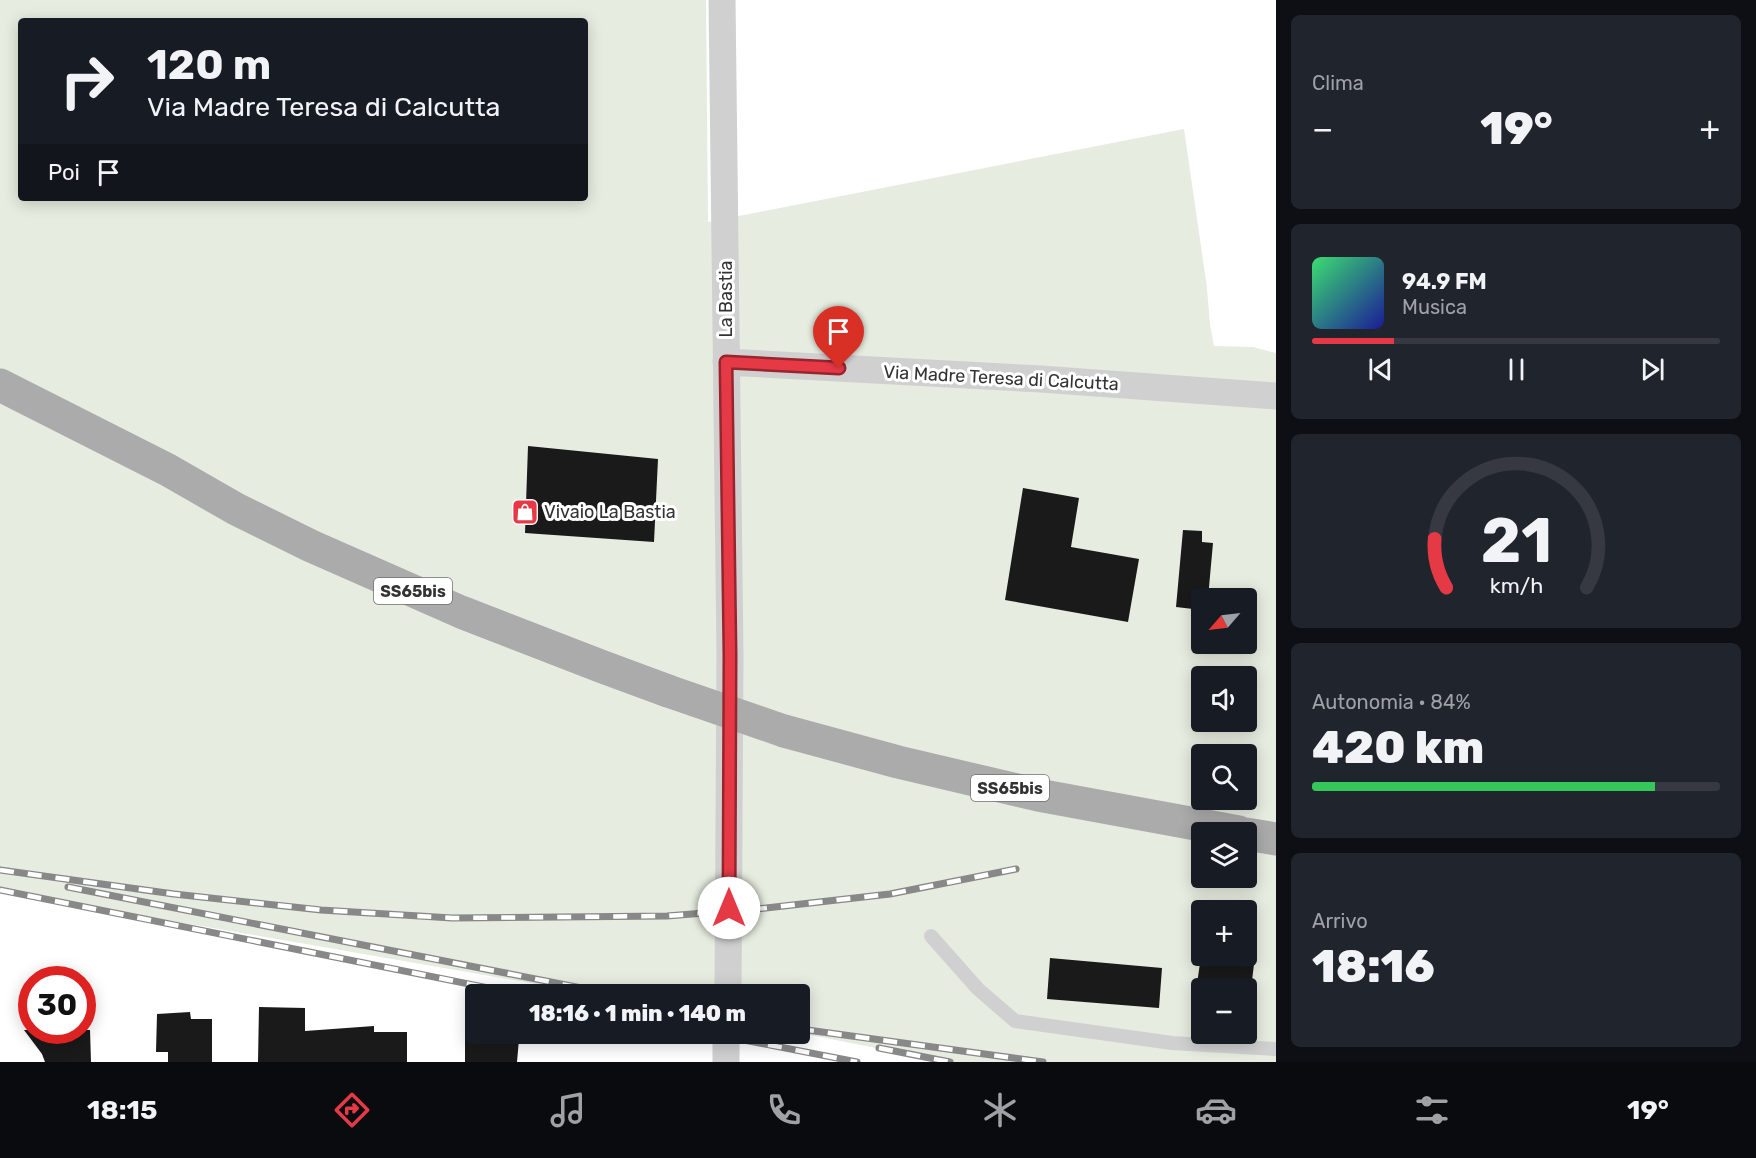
<!DOCTYPE html>
<html lang="it">
<head>
<meta charset="utf-8">
<style>
  body { margin:0; font-family:Rubik,sans-serif; background:#20242c; color:#f1f3f6; height:100vh; display:flex; flex-direction:column; font-size:22px; white-space:nowrap }
  * { box-sizing:border-box; margin:0 }
  p { font-size:20px; color:#9ea1a6 }
  .icon { flex:none; width:33px; height:33px; fill:none; stroke:currentColor; stroke-width:2; stroke-linecap:round; stroke-linejoin:round }
  .map { position:relative; flex:1; overflow:hidden }
  .drawer { display:flex; flex-direction:column; gap:15px; padding:15px; background:#0d0f14; width:480px }
  .drawer>* { flex:none }
  .hud { position:absolute; left:18px; top:18px; width:570px; height:183px; border-radius:6px; box-shadow:0 3px 15px #0003; background:#171b24; color:#f1f3f6; overflow:hidden }
  .needle { width:39px; rotate:242deg }
  .controls { position:absolute; left:1191px; top:588px; display:grid; gap:12px }
  .controls a { display:grid; place-items:center; width:66px; height:66px; border-radius:6px; background:#171b24; box-shadow:0 3px 15px #0003; font-size:30px }
  .speed { position:absolute; left:18px; top:966px; display:flex; gap:12px; font-size:30px; font-weight:700; text-align:center }
  .speed>* { display:grid; place-content:center; width:78px; height:78px; border-radius:50%; background:#171b24; box-shadow:0 3px 15px #0003; line-height:1 }
  .speed .limit { border:9px solid #d22; background:#fff; color:#111 }
  .pin { position:absolute; display:grid; place-items:center; width:51px; height:51px; color:#fff; margin:-62px -26px; border-radius:50% 50% 50% 0; rotate:-45deg; box-shadow:0 0 6px #0007 }
  .pin .icon { rotate:45deg }
  .me { position:absolute; width:66px; margin:-33px; rotate:0deg; stroke-linejoin:round; filter:drop-shadow(0 0 4px #0008) }
  .turn { display:flex; align-items:center; gap:21px; height:126px; padding:0 30px; font-size:27px }
  .turn .icon { width:78px; height:78px; stroke-width:2.5 }
  .turn b { display:block; font-size:42px; line-height:51px }
  .then { display:flex; align-items:center; height:57px; padding:0 30px; background:#0003; gap:12px; font-size:22px }
  .big { font-size:45px; font-weight:800; line-height:1.1 }
  .drawer .widget { flex:1; display:flex; flex-direction:column; justify-content:center; gap:9px; min-width:0; padding:0 21px; border-radius:9px; background:#20242c }
  .drawer .dial { align-items:center; gap:0 }
  .dial svg { height:156px; overflow:visible; fill:none; stroke:#363941; stroke-width:7; stroke-linecap:round; text-anchor:middle }
  .dial text { fill:#f1f3f6; stroke:none }
  .song { display:flex; align-items:center; gap:18px }
  .cover { width:72px; height:72px; border-radius:9px; background:linear-gradient(135deg,hsl(140 70% 55%),hsl(240 70% 35%)) }
  .played { height:6px; border-radius:3px; background:linear-gradient(90deg,#e63946 20%,#363941 20%) }
  .keys { display:flex; justify-content:space-around; direction:ltr }
  .heat { display:flex; justify-content:space-between; align-items:center; font-size:33px; direction:ltr }
  .charge { height:9px; border-radius:4px; background:linear-gradient(90deg,#34c759 84%,#363941 0) }
  .trip { position:absolute; left:465px; top:984px; width:345px; height:60px; border-radius:6px; background:#171b24; box-shadow:0 3px 15px #0003; font-weight:800; line-height:60px; text-align:center }
  .menu { display:flex; height:96px; justify-content:space-around; align-items:center; background:#090b0e; color:#9ea1a6 }
  .menu .icon { width:42px; height:42px }
  .menu .on { color:#e63946 }
  .menu b { font-size:27px; color:#f1f3f6 }
  main { display:flex; flex:1; min-height:0 }
  .map>svg:first-child { display:block }
  .green { fill:#e6ecdf; fill-rule:evenodd }
  .building { fill:#1a1a1a }
  .lines { fill:none; stroke-linecap:round; stroke-linejoin:round }
  .lane { stroke:#d0d0d0; stroke-width:14 }
  .street { stroke:#d0d0d0; stroke-width:27 }
  .primary { stroke:#ababab; stroke-width:33 }
  .rail-casing { stroke:#888; stroke-width:7 }
  .rail { stroke:#fff; stroke-width:4.5; stroke-dasharray:14; stroke-linecap:butt }
  .primary-bridge { stroke:#ababab; stroke-width:33 }
  .route-casing { stroke:#96252e; stroke-width:15 }
  .route { stroke:#e63946; stroke-width:10 }
  .labels { text-anchor:middle; stroke-width:6; stroke-linejoin:round; paint-order:stroke }
  .shield { fill:#fff; stroke:#707070; stroke-width:1.5 }
  .shield-label { font-size:16px; font-weight:bold; fill:#333 }
  .street-label { font-size:18px; fill:#333; stroke:#fff }
  .poi-label { font-size:18px; fill:#333; stroke:#fff; text-anchor:start }
</style>
</head>
<body>
<main>
<div class="map">
<svg width="1276" height="1062" viewBox="0 0 1276 1062">
  <rect width="100%" height="100%" fill="#fff"/>
  <path class="green" d="M0 0H706L708 222 1184 129 1207 288 1210 325 1214 346 1253 347 1276 353V1062H947L800 1033V994H594L0 891ZM21 21H585V198H21ZM1202 598H1246V644H1202ZM1202 676H1246V722H1202ZM1202 754H1246V800H1202ZM1202 832H1246V878H1202ZM1202 910H1246V956H1202ZM1202 988H1246V1034H1202Z"/>
  <path class="building" d="M528 446 658 459 654 542 525 533Z
    M1023 488 1079 498 1071 547 1139 559 1128 622 1005 600Z
    M1183 530 1202 531V542L1213 543 1208 598H1202V610L1176 607Z
    M1201 956H1255L1250 997H1246V988H1202V991H1196Z
    M1050 958 1162 968 1159 1008 1047 999Z
    M259 1007 305 1008V1031L374 1026V1032H407V1062H258Z
    M190 1012 191 1019H212V1062H168V1052H156L157 1014Z
    M24 1030H90L91 1062H45L42 1054Z
    M465 1036 519 1039 517 1062H465Z"/>
  <g class="lines">
    <path class="lane" d="M931 936 978 989 1015 1021 1172 1043 1276 1049"/>
    <path class="street" d="M722 0 730 655 728 994
      M726 362 1041 379 1276 396
      M726 1062V1034"/>
    <path class="primary" d="M0 385 168 470 236 509 311 546 461 612 603 667 668 691
      M784 731 898 762 1038 795 1239 832
      M1246 834 1276 839"/>
    <defs>
      <path id="rail" d="M0 870 174 894 321 910 452 918 667 916 766 908 890 894 1016 869
        M68 887 612 994
        M0 890 519 994
        M511 989 548 994
        M800 1029 1043 1062
        M713 1034 857 1062
        M879 1048 950 1062"/>
    </defs>
    <use href="#rail" class="rail-casing"/>
    <use href="#rail" class="rail"/>
    <path class="primary-bridge" d="M668 691 784 731"/>
  </g>
  <g class="lines">
    <defs>
      <path id="route" d="M729 908 730 655 726 362 839 368"/>
    </defs>
    <use href="#route" class="route-casing"/>
    <use href="#route" class="route"/>
  </g>
  <defs>
    <symbol id="shop-square" viewBox="-11 -11 22 22"><rect x="-9" y="-9" width="18" height="18" rx="4" fill="#e63946" stroke="#fff"/><path d="M-5-2.5h2.3a2.7 3.5 0 0 1 5.4 0H5L5.5 6h-11ZM-1.5-2.5h3a1.5 2.3 0 0 0-3 0Z" fill="#fff"/></symbol>
  </defs>
  <g fill-rule="evenodd">
    <use href="#shop-square" x="510" y="497" width="30" height="30"/>
  </g>
  <g class="labels">
    <g class="shield">
      <rect x="374" y="578" width="78" height="26" rx="4.5"/>
      <rect x="971" y="775" width="78" height="26" rx="4.5"/>
    </g>
    <g class="shield-label">
      <text x="413" y="597">SS65bis</text>
      <text x="1010" y="794">SS65bis</text>
    </g>
    <g class="street-label">
      <text transform="translate(726 299) rotate(-90)" y="6">La Bastia</text>
      <text transform="translate(1001 378) rotate(3)" y="6">Via Madre Teresa di Calcutta</text>
    </g>
    <g class="poi-label">
      <text x="544" y="518">Vivaio La Bastia</text>
    </g>
  </g>
</svg>
<div class="controls">
<a><svg class="needle" viewBox="-14 -14 28 28"><path d="M0-13l5 13h-10z" fill="#e53935"/><path d="M0 13l5-13h-10z" fill="#9ea1a6"/></svg></a>
<a><svg class="icon" aria-label="sound" viewBox="0 0 24 24"><path d="M4 9h4l5-4v14l-5-4H4zM17 9q2 3 0 6"/></svg></a>
<a><svg class="icon" aria-label="search" viewBox="0 0 24 24"><circle cx="10" cy="10" r="6"/><path d="M15 15l6 6"/></svg></a>
<a><svg class="icon" aria-label="layers" viewBox="0 0 24 24"><path d="M12 4l9 5-9 5-9-5zM3 14l9 5 9-5"/></svg></a>
<a>+</a>
<a>−</a>
</div>
<div class="speed"><div class="limit">30</div></div>
<div class="pin" style="left:839px;top:368px;background:#d93025"><svg class="icon" aria-label="arrive" viewBox="0 0 24 24"><path d="M6 21V4h12l-3 4 3 4H6"/></svg></div>
<svg class="me" style="left:729px;top:908px" viewBox="-20 -20 40 40"><circle r="19" fill="#fff"/><path d="M0-13L10 11 0 6-10 11z" fill="#e63946"/></svg>
<div class="trip">18:16 · 1 min · 140 m</div>
<div class="hud">
<div class="turn"><svg class="icon" aria-label="right" viewBox="0 0 24 24"><path d="M7 20v-9h11M14 6l5 5-5 5"/></svg><div><b>120 m</b>Via Madre Teresa di Calcutta</div></div>
<div class="then">Poi<svg class="icon" aria-label="arrive" viewBox="0 0 24 24"><path d="M6 21V4h12l-3 4 3 4H6"/></svg></div>
</div>
</div>
<section class="drawer">
<div class="widget"><p>Clima</p>
<div class="heat"><a>−</a><b class="big">19°</b><a>+</a></div>
</div>
<div class="widget">
<div class="song"><i class="cover"></i><div><b>94.9 FM</b><p>Musica</p></div></div>
<div class="played"></div>
<div class="keys"><svg class="icon" aria-label="previous" viewBox="0 0 24 24"><path d="M18 5L8 12l10 7zM5 5v14"/></svg><svg class="icon" aria-label="pause" viewBox="0 0 24 24"><path d="M8 5v14M16 5v14"/></svg><svg class="icon" aria-label="next" viewBox="0 0 24 24"><path d="M6 5l10 7-10 7zM19 5v14"/></svg></div>
</div>
<div class="widget dial"><svg viewBox="0 0 100 80">
<path d="M14 69A42 42 0 1 1 86 69"/>
<path d="M14 69A42 42 0 0 1 8 44" stroke="#e63946"/>
<text x="50" y="56" font-size="32" font-weight="700">21</text>
<text x="50" y="72" font-size="11">km/h</text>
</svg></div>
<div class="widget"><p>Autonomia · 84%</p><b class="big">420 km</b><div class="charge"></div></div>
<div class="widget"><p>Arrivo</p><b class="big">18:16</b></div>
</section>
</main>
<nav class="menu">
<b>18:15</b>
<svg class="icon on" aria-label="directions" viewBox="0 0 24 24"><path d="M12 3l9 9-9 9-9-9zM9 14v-3h6M13 9l2 2-2 2"/></svg>
<svg class="icon" aria-label="music" viewBox="0 0 24 24"><path d="M9 18V5l10-2v13"/><circle cx="6" cy="18" r="3"/><circle cx="16" cy="16" r="3"/></svg>
<svg class="icon" aria-label="phone" viewBox="0 0 24 24"><path d="M5 4h4l2 5-3 2q2 4 5 5l2-3 5 2v4C11 20 4 13 5 4z"/></svg>
<svg class="icon" aria-label="climate" viewBox="0 0 24 24"><path d="M12 3v18M4 7l16 10M4 17L20 7"/></svg>
<svg class="icon" aria-label="car" viewBox="0 0 24 24"><path d="M5 17H2v-5l4-1 3-4h7l3 4 3 1v5h-3M9 17h6M6 11h13"/><circle cx="7" cy="17" r="2"/><circle cx="17" cy="17" r="2"/></svg>
<svg class="icon" aria-label="filters" viewBox="0 0 24 24"><path d="M4 7h16M4 17h16"/><circle cx="9" cy="7" r="2"/><circle cx="15" cy="17" r="2"/></svg>
<b>19°</b>
</nav>
</body>
</html>
